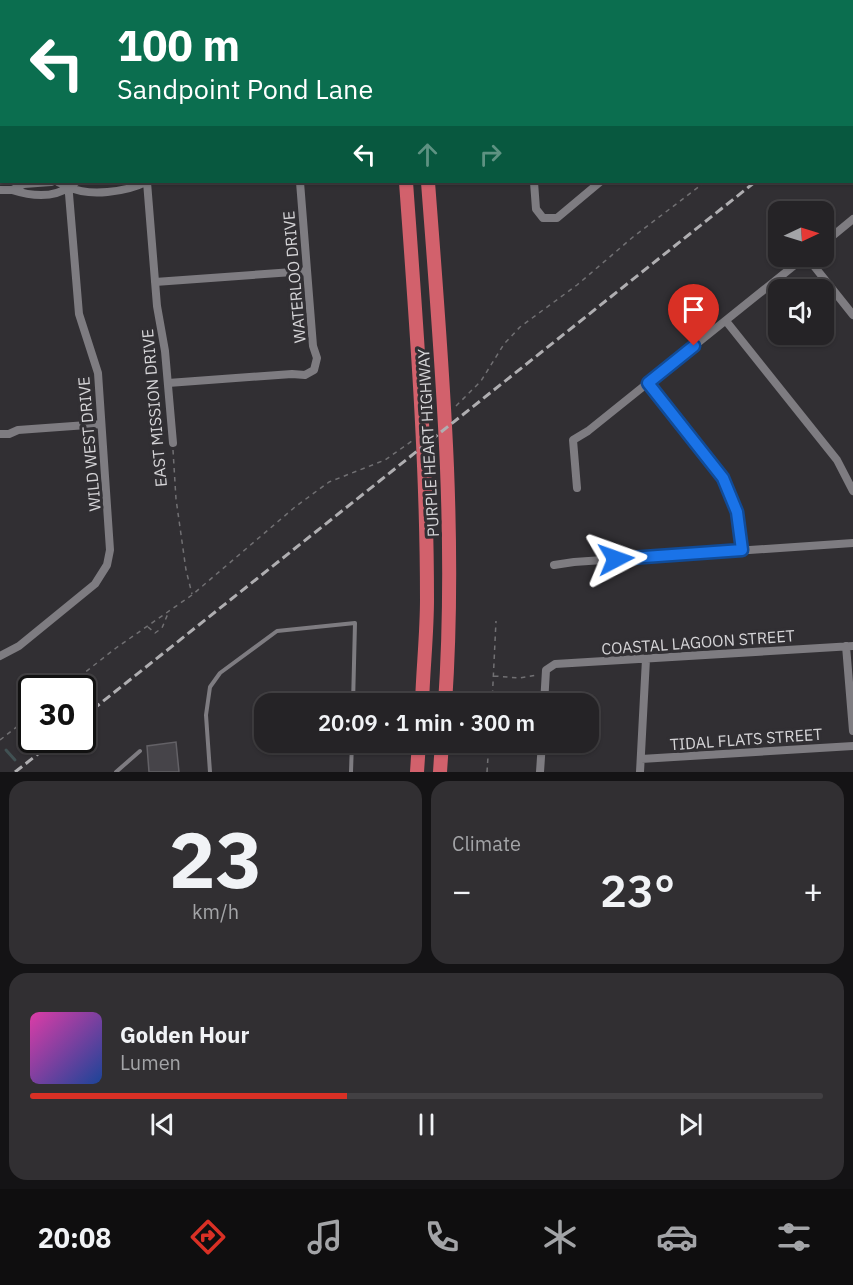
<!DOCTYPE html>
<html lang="en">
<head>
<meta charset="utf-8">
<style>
  body { margin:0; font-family:"IBM Plex Sans",sans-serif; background:#312f32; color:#f1f3f6; height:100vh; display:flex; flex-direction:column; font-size:22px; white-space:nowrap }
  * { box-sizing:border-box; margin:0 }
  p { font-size:20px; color:#a3a4a7 }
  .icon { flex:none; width:33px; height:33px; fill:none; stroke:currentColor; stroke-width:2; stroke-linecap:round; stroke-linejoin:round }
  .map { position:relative; height:772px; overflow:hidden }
  .details { display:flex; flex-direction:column; gap:9px; padding:9px; background:#141315; flex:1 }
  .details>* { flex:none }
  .guide { position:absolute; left:0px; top:0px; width:854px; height:183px; box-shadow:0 2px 4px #0004,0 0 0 2px #424043; background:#0b6e4f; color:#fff; overflow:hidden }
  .needle { width:39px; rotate:86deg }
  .tools { position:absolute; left:768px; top:201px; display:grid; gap:12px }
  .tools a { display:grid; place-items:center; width:66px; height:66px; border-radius:12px; background:#252326; box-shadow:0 2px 4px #0004,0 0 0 2px #424043; font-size:30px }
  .speed { position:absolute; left:18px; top:675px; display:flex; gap:12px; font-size:30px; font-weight:700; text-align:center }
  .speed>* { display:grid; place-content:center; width:78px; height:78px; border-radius:50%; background:#252326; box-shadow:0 2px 4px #0004,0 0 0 2px #424043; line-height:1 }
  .speed .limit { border:3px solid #111; border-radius:9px; background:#fff; color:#111 }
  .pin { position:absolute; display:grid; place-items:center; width:51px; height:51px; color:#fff; margin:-62px -26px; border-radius:50% 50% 50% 0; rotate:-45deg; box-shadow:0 0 6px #0007 }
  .pin .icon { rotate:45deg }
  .me { position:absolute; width:66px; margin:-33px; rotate:86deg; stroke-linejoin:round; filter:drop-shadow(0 0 4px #0008) }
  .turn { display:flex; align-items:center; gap:21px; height:126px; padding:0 18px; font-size:27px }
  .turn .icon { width:78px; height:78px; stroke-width:2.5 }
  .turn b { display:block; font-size:42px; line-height:51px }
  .lanes { display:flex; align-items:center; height:57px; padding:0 18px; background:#0003; justify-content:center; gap:30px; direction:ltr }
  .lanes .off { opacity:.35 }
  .big { font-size:45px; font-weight:600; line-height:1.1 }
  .details .widget { flex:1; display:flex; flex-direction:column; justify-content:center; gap:9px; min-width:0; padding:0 21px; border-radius:18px; background:#312f32 }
  .details .dial { align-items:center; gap:0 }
  .dial b { font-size:78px; line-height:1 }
  .song { display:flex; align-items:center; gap:18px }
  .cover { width:72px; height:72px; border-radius:9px; background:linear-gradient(135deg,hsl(320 70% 55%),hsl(220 70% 35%)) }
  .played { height:6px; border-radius:3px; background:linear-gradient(90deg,#d93025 40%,#424043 40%) }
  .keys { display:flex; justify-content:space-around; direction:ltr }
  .heat { display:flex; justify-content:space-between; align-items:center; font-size:33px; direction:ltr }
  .details .tiles { flex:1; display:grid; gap:9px; grid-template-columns:1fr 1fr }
  .widget:last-child { grid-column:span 2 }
  .trip { position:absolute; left:254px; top:693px; width:345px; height:60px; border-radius:18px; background:#252326; box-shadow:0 2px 4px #0004,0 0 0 2px #424043; font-weight:600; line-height:60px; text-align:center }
  .tab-bar { display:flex; height:96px; justify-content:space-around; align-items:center; background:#0f0e0f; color:#a3a4a7 }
  .tab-bar .icon { width:42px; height:42px }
  .tab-bar .current { color:#d93025 }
  .tab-bar b { font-size:27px; color:#f1f3f6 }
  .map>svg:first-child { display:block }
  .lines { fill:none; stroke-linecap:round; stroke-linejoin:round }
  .stream { stroke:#415153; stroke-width:3 }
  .building { fill:#464449; stroke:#636166; stroke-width:1.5 }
  .path { stroke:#717073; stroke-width:1.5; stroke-dasharray:4.5 4.5; stroke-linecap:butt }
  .service { stroke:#7e7c81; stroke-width:4 }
  .minor { stroke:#7e7c81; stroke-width:8 }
  .motorway { stroke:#d2616c; stroke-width:14 }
  .rail { stroke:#afaeb1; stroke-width:3; stroke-dasharray:9 4.5; stroke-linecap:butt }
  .route-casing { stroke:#114b97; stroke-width:15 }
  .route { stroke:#1a73e8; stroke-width:10 }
  .labels { text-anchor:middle; stroke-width:6; stroke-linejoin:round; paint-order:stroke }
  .street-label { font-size:16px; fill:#d5d4d7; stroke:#312f33 }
</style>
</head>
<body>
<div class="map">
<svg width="853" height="772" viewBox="0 0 853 772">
  <rect width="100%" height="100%" fill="#312f33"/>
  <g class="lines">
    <path class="stream" d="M6 750 15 760"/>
  </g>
  <path class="building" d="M176 742 179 772H149L147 746Z"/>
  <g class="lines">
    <path class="path" d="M852 75 853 74
      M456 406 481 381 504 344 520 327 577 285 633 237 705 182
      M173 450 176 499 186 570 192 594
      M148 627 155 633 162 628 169 611
      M494 676 520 678 537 675
      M65 688 116 648 192 595 295 507 329 482 385 460 412 441
      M492 704 496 621
      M0 740 32 715
      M487 772 489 742"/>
    <path class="service" d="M116 772 140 751
      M210 772 206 715 210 687 220 673 277 631 355 623 353 704
      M351 772 352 742"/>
    <path class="minor" d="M134 0V2
      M287 0V2
      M521 0V2
      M623 0V2
      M724 0V2
      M0 1 51 2
      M65 2 79 0
      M825 2 827 0
      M58 182 69 187 76 182
      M147 182 157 306 165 351 173 443
      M534 182 536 209 543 218H557L600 182
      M0 190H12L24 184 51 182
      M12 190C31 196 52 199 69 187 89 197 126 192 146 182
      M824 243 853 219
      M806 256 853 315
      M155 282 307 271
      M726 321 837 460 853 491
      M168 383 292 374 305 375 314 370 317 358 313 346 300 182
      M648 383 723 478 737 512 742 550
      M0 434H9L18 430 101 424
      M577 488 573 440 588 431 806 256
      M554 565 574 562 853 543
      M846 646 853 731
      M0 656 19 646 95 584 107 565 110 550 98 373 79 314 68 182
      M544 704 546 670 555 664 853 646
      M641 759 853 746
      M540 772 542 742
      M640 772 646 659"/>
    <path class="motorway" d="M393 0V2
      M415 0V2
      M406 182C416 321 427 459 427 599 427 634 423 669 422 704
      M428 182C441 355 457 529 445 704
      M417 772 419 742
      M440 772 442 742"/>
    <path class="rail" d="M852 104 853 103
      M82 718 755 182
      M15 772 56 740"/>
  </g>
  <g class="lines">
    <defs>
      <path id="route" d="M616 559 742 550 737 512 723 478 648 383 694 346"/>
    </defs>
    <use href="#route" class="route-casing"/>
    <use href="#route" class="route"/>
  </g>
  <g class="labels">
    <g class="street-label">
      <text transform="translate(294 277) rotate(-95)" y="6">WATERLOO DRIVE</text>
      <text transform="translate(154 408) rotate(-95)" y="6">EAST MISSION DRIVE</text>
      <text transform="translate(428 443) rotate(-93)" y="6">PURPLE HEART HIGHWAY</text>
      <text transform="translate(89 444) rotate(-95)" y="6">WILD WEST DRIVE</text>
      <text transform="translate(698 642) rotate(-4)" y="6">COASTAL LAGOON STREET</text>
      <text transform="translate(746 739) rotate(-4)" y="6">TIDAL FLATS STREET</text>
    </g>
  </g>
</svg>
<div class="tools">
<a><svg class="needle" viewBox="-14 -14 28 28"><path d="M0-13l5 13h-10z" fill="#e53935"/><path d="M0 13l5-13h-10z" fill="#a3a4a7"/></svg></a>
<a><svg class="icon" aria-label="sound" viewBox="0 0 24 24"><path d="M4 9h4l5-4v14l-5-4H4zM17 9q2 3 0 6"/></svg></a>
</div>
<div class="speed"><div class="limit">30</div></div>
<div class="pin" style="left:694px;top:346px;background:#d93025"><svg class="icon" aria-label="arrive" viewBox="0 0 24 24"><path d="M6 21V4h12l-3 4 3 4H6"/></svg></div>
<svg class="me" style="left:616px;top:559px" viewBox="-20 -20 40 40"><path d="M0-17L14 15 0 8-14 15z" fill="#1a73e8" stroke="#fff" stroke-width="4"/></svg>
<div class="trip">20:09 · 1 min · 300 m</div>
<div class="guide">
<div class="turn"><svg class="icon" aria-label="left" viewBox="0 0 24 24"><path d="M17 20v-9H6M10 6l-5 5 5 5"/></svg><div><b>100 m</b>Sandpoint Pond Lane</div></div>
<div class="lanes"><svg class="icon" aria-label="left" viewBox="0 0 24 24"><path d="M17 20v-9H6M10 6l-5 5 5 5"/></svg><svg class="icon off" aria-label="ahead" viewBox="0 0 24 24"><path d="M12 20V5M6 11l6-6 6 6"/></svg><svg class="icon off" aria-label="right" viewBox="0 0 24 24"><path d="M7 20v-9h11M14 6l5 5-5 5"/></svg></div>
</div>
</div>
<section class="details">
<div class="tiles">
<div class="widget dial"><b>23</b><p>km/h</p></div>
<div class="widget"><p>Climate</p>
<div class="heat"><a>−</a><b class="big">23°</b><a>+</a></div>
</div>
<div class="widget">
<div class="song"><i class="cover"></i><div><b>Golden Hour</b><p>Lumen</p></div></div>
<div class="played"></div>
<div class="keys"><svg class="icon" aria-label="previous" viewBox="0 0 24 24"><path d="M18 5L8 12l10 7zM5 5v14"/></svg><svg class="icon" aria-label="pause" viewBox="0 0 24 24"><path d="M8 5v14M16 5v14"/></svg><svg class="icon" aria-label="next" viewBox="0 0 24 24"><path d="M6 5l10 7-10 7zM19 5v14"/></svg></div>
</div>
</div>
</section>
<nav class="tab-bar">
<b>20:08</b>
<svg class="icon current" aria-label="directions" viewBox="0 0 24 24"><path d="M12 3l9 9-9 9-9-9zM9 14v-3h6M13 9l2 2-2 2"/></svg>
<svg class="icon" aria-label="music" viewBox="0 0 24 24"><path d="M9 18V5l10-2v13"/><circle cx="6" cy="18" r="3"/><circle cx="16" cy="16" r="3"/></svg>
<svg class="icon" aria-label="phone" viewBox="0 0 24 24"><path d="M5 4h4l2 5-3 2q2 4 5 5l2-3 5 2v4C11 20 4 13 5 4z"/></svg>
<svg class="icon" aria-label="climate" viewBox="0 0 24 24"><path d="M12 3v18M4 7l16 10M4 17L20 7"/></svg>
<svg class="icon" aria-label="car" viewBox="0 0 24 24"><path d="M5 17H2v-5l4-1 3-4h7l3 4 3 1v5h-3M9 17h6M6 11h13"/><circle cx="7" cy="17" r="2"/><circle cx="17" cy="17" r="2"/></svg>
<svg class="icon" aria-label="filters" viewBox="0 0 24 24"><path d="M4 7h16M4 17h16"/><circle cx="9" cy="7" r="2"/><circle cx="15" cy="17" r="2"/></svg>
</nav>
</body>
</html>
